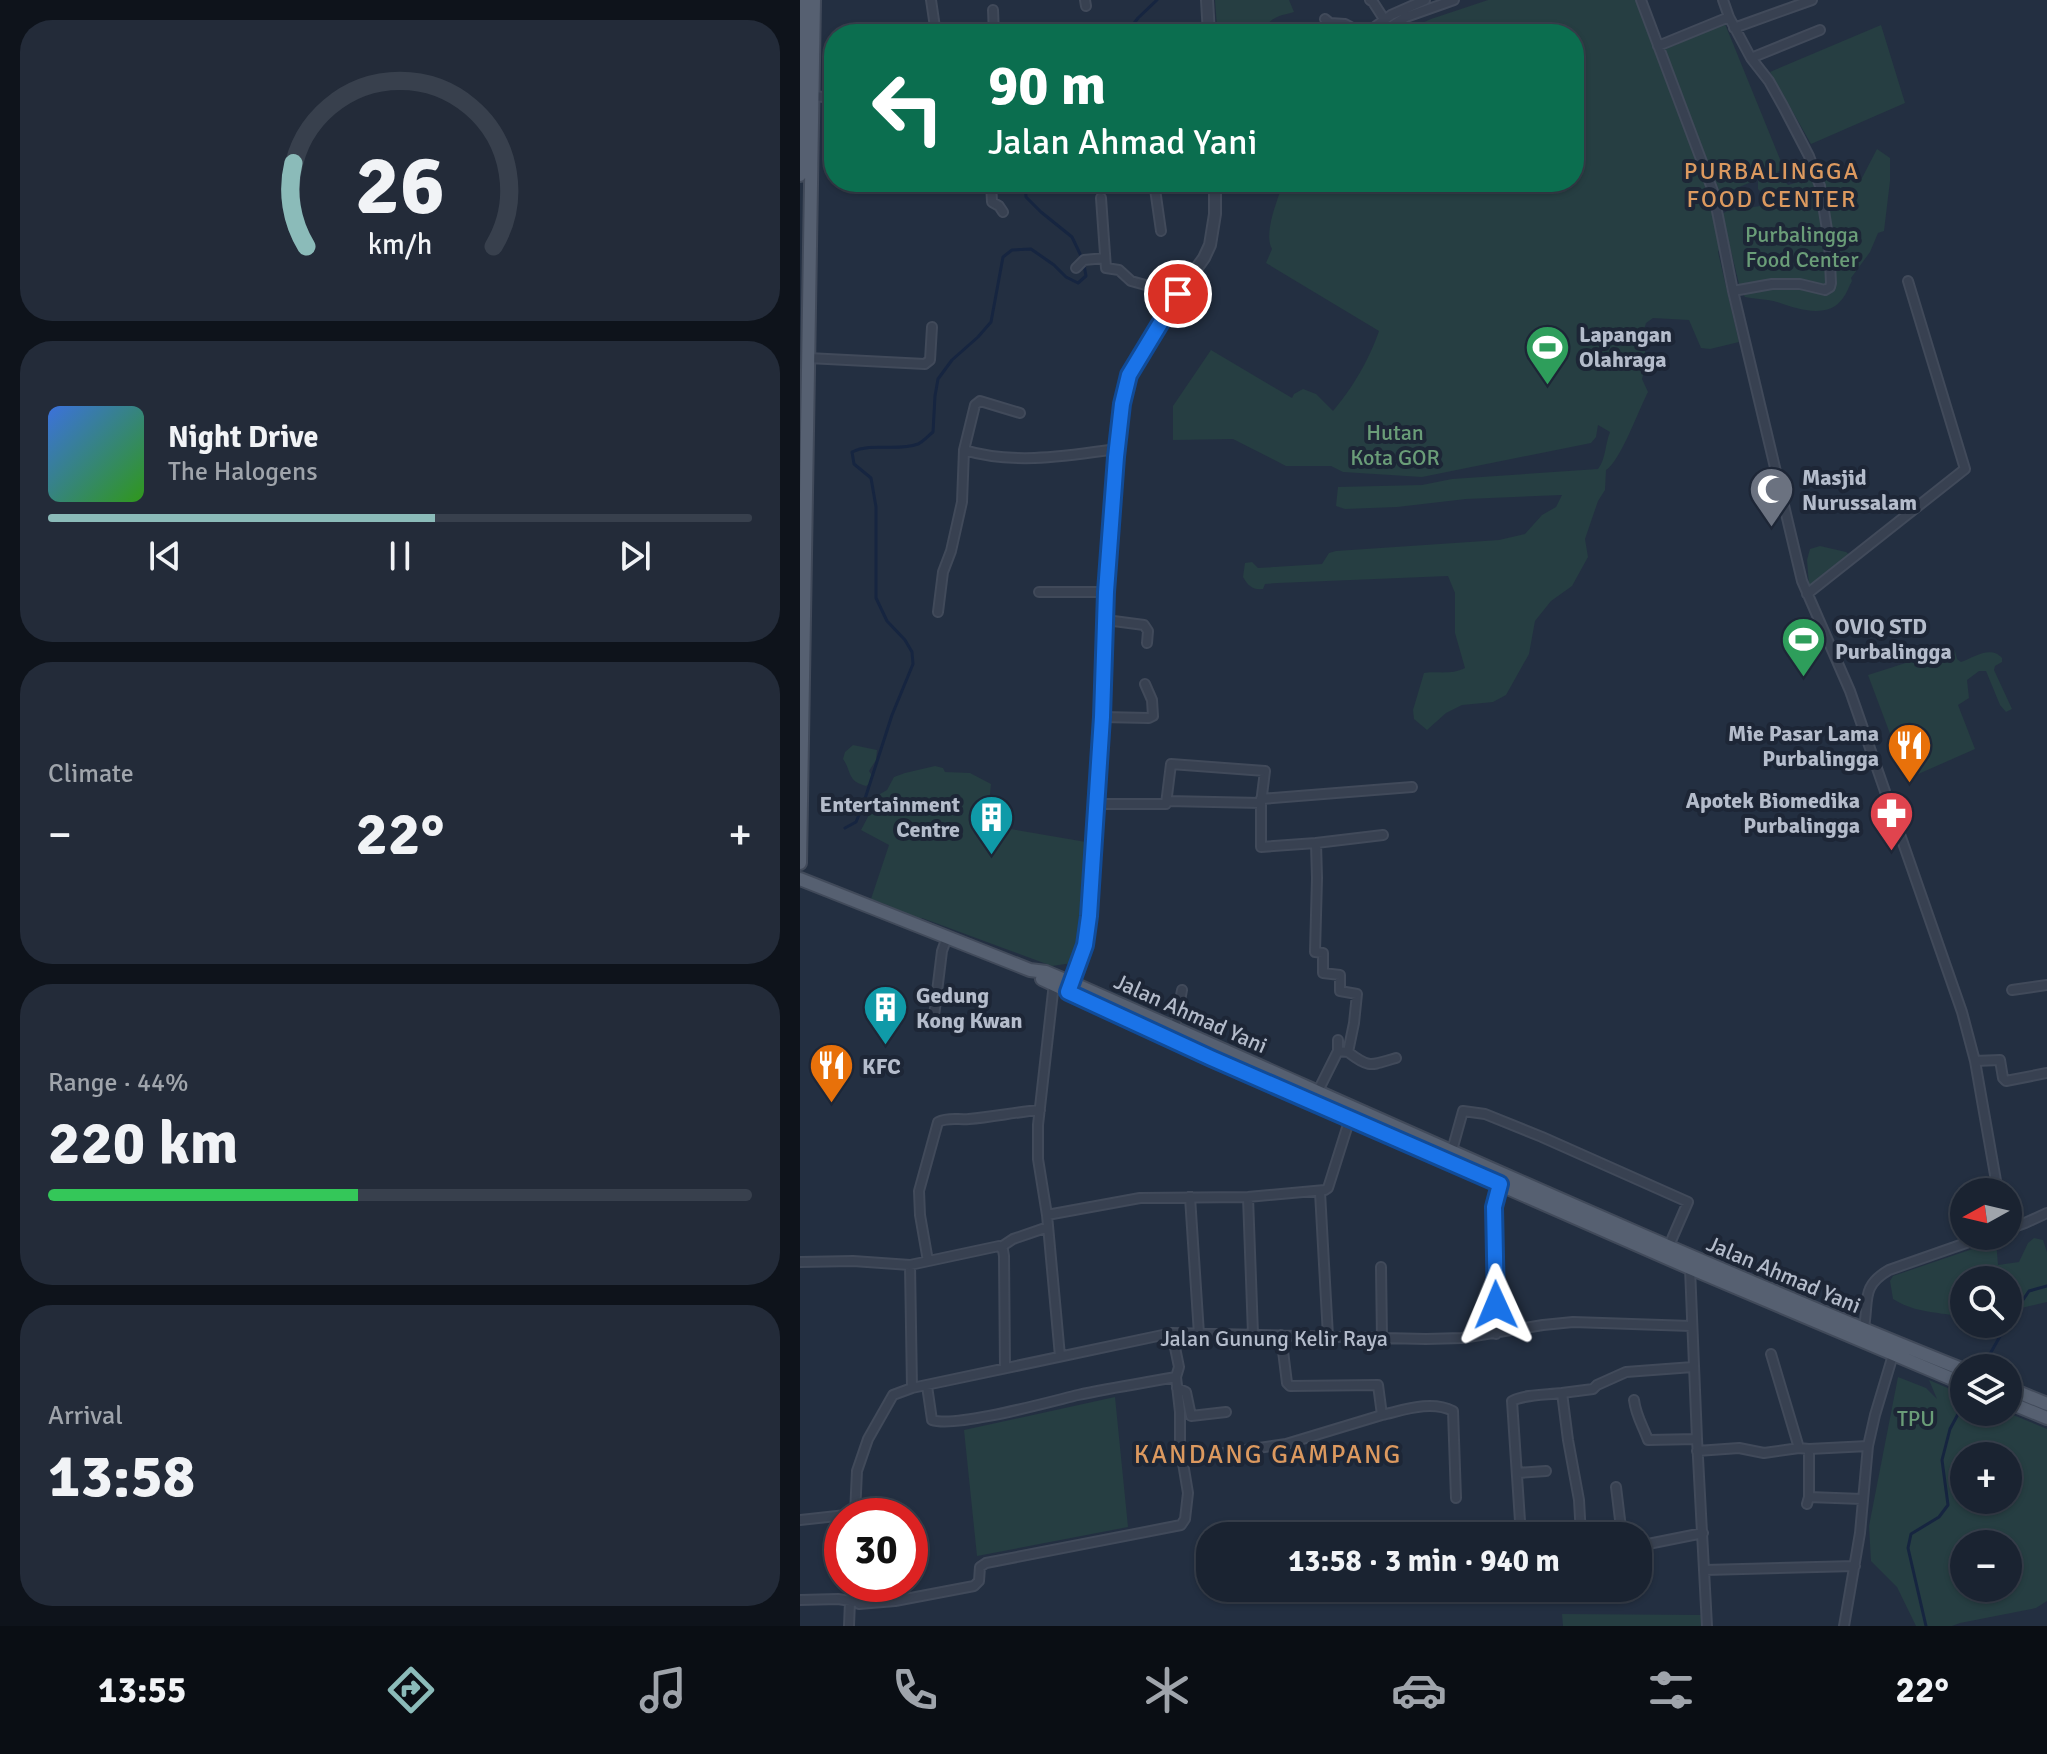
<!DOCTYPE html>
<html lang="en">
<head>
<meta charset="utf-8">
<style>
  body { margin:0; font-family:Signika,sans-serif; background:#232b39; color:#f1f3f6; height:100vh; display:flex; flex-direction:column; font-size:30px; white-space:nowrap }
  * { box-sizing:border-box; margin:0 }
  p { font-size:26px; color:#9fa4ab }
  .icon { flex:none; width:44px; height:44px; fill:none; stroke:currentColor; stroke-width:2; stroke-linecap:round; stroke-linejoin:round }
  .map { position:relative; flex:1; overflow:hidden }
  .sheet { display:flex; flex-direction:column; gap:20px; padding:20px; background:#0e131b; width:800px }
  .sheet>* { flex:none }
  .banner { position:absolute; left:24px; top:24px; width:760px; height:168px; border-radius:32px; box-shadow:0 2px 6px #0004,0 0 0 2px #38404d; background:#0b6e4f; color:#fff; overflow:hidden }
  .needle { width:52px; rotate:262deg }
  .buttons { position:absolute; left:1150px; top:1178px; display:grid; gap:16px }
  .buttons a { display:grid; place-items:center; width:72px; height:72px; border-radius:50%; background:#1a2331; box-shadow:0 2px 6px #0004,0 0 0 2px #38404d; font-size:40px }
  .speed { position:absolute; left:24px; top:1498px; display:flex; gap:16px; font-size:40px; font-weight:700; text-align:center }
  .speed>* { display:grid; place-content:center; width:104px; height:104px; border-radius:50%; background:#1a2331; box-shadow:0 2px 6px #0004,0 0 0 2px #38404d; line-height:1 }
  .speed .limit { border:12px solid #d22; background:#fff; color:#111 }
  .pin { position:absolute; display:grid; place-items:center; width:68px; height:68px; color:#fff; margin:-34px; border:4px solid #fff; border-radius:50%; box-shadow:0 2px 8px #0007 }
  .me { position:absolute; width:88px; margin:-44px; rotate:359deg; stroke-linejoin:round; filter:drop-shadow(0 0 6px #0008) }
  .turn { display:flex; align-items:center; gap:28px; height:168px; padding:0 32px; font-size:36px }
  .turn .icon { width:104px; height:104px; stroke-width:2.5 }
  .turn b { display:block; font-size:56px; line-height:68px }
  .big { font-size:60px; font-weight:700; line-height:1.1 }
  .sheet .tile { flex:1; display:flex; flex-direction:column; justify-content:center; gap:12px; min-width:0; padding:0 28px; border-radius:32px; background:#232b39 }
  .sheet .dial { align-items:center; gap:0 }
  .dial svg { height:208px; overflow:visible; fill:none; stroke:#38404d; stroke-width:7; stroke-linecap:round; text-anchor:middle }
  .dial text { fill:#f1f3f6; stroke:none }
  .song { display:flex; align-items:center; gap:24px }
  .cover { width:96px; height:96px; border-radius:12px; background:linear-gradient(135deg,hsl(220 70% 55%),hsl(110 70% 35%)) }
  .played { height:8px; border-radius:4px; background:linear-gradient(90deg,#8bbbb9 55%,#38404d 55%) }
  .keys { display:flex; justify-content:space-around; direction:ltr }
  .heat { display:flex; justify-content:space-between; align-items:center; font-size:44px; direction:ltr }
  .charge { height:12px; border-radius:6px; background:linear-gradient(90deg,#34c759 44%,#38404d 0) }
  .trip { position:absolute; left:396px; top:1522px; width:456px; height:80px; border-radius:32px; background:#1a2331; box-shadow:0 2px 6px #0004,0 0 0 2px #38404d; font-weight:700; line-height:80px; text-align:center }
  .tabs { display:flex; height:128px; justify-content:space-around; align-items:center; background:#0a0e14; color:#9fa4ab }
  .tabs .icon { width:56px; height:56px }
  .tabs .active { color:#8bbbb9 }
  .tabs b { font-size:36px; color:#f1f3f6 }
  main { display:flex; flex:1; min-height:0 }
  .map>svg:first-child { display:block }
  .green { fill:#263e42; fill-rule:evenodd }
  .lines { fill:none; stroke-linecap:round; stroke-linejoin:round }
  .stream { stroke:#162540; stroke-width:3 }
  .minor-casing { stroke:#414a5a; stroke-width:12 }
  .tertiary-casing { stroke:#414a5a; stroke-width:14 }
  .primary-casing { stroke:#414a5a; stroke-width:16 }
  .minor { stroke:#384151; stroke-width:8 }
  .tertiary { stroke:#384151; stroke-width:10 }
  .primary { stroke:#566071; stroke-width:12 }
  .route-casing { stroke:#114b97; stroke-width:20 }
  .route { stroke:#1a73e8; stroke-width:14 }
  .labels { text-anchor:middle; stroke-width:8; stroke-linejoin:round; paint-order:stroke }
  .park-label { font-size:22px; fill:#6a9d78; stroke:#1d2636 }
  .poi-label { font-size:22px; font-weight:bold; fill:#b4bccb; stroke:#1d2636; text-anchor:start }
  .street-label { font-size:22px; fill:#b4bccb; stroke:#1d2636 }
  .neighbourhood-label { font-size:24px; letter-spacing:2px; fill:#dc995f; stroke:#1d2636 }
  .quarter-label { font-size:26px; letter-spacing:2px; fill:#dc995f; stroke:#1d2636 }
</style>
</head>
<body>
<main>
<section class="sheet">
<div class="tile dial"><svg viewBox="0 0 100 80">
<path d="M14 69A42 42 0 1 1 86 69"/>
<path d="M14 69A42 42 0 0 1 9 37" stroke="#8bbbb9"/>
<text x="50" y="56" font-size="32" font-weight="700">26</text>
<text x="50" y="72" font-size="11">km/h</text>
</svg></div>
<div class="tile">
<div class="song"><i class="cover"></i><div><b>Night Drive</b><p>The Halogens</p></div></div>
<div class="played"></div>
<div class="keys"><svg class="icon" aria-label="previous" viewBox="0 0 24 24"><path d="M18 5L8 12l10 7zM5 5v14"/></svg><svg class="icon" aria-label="pause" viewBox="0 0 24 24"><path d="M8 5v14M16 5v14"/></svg><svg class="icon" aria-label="next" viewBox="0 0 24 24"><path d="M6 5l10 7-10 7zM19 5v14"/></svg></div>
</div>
<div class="tile"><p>Climate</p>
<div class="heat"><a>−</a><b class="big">22°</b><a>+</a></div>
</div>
<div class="tile"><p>Range · 44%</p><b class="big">220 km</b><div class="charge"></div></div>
<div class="tile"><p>Arrival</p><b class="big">13:58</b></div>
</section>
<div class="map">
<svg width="1247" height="1626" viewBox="0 0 1247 1626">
  <rect width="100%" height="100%" fill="#232f41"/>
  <path class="green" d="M415 0H489L494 12C475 17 471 17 461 34H422L417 27Z
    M688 0H839L907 180 921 246 918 252 939 342 910 349 901 348 889 320 853 318 846 323 841 341 845 351 846 363 842 379 848 392C839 409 820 462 806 470L805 490 798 501 785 539 788 557 772 586 751 601 735 621 729 654 706 695 693 702 662 705 646 713 627 730 614 719 613 710 624 673C639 671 652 675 665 668L655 633V593L648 576 478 583 465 584 463 589C453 590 448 586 443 577L445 563 452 562 458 568 522 564 529 553 536 551 699 540 725 534 742 515 756 507 762 495 666 499 597 507 545 509 536 506 538 487 622 485 652 479 798 469C806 459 805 444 810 432L798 425 796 437 791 443 622 477 543 472 531 466H486L433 439 373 440V406L411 350 492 398 494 394 503 389 516 394 533 411C552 389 570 358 579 331L466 263 472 249C463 233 478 200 483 182H774V34H597L631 19Z
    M925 24 984 169 977 172 988 185 1042 169 1050 180 1062 178 1077 149 1090 158V181L1084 231 1078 233 1070 252 1051 278 1052 281C1049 286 1047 293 1043 298 1028 320 997 309 977 302 967 299 956 299 945 297L943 294 946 292 945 284 940 288 922 214 927 211 967 205 968 204 966 197 958 189V179L921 195 863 50Z
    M1081 25 1105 103 1011 144 970 72Z
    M1020 546 1046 552 1057 560 1027 585H1009L1007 560 1010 549Z
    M1149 644 1155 651 1157 659 1161 662C1174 657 1191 645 1202 658V662L1195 666 1194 670 1212 709 1206 712 1200 705 1186 671H1179L1167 680 1169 698 1158 705 1175 749 1107 779 1068 675 1137 653 1142 647Z
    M53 745 77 750 76 760 69 771 73 777 71 783 66 786C47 781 52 772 43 759L45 752Z
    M135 766 143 768 145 772 170 773 191 784 187 825 286 842 278 955 272 963 252 966 122 918 115 920 96 914 90 906 71 899 89 845 61 830 80 794 87 790 94 777 105 773Z
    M1234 1238 1243 1240 1247 1252V1302L1221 1308C1207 1334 1204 1334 1178 1324H1208V1280H1164V1319C1157 1314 1148 1315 1138 1313 1122 1311 1107 1308 1093 1299L1090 1281 1093 1276 1196 1241 1198 1265 1219 1262 1228 1243Z
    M1098 1377 1126 1388 1137 1399 1129 1380 1164 1395V1412H1206L1247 1429V1601L1236 1608 1160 1623 1152 1626H1116L1097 1587 1071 1561 1069 1526ZM1164 1456H1208V1500H1164ZM1164 1544H1208V1588H1164Z
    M315 1397 328 1527 177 1556 164 1430Z
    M762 1614 901 1615 902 1626H763Z"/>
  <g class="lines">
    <path class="stream" d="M326 34 338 18 357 0
      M225 182 226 197 241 212 272 237 282 258
      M45 828 56 822 62 808 92 715 113 664 112 652 105 640 87 621 76 598V507L71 478 54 464 52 452C73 442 96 452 118 444 123 442 128 436 133 432L135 396 138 379 152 360 178 337 191 322 203 257 212 250 231 249 254 265 266 277 278 283 286 276 284 265
      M1208 1322 1229 1291 1247 1286
      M1182 1368 1207 1324
      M1126 1626 1108 1548 1111 1534 1139 1517 1148 1505 1142 1460 1150 1429 1164 1403"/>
    <defs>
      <path id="minor" d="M131 0 136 34
        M285 0 286 6
        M570 0 573 2 584 19
        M841 0 913 191 933 291 1002 581 1050 691 1162 1012 1175 1061 1198 1192
        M193 10 194 34
        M929 17 951 58 1020 30
        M525 19 530 23 545 24 564 34
        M934 28 1012 0
        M379 34H409
        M565 34 591 15 625 0
        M579 34 606 17 654 0
        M858 46 929 17 923 0
        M13 96 34 98
        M191 182 192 202 199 206 203 212
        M354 182 361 231
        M301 198 306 268 319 270 331 281 378 294
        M276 268 284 260 305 258
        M933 291 972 284H1000L1025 290 1030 287 1031 283 1029 242 1020 186 1009 156 983 106 969 81 951 58
        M8 358 125 364 130 360 132 327
        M164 450C214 465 266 456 317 449
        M239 592H306
        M1007 594 1165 469 1108 281
        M138 612 143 572 151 551 162 502 164 450 175 405 180 401 220 413
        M306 620 344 625 348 631 347 643
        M302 717 349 718 353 716 352 700 345 684
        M461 799 612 787
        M367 801 461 803
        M297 804H366L371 764 465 771 461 803V847L516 843 517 878 515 952 523 953V973L540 975V991L557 994 554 1023 548 1052 538 1051
        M516 843 583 835
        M254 983 238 1125V1159L247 1215 260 1356
        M1212 990 1247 985
        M134 1016 142 951 147 937
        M375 1028 382 990
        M548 1052C570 1069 571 1065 596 1058
        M1175 1061 1200 1060 1203 1078 1206 1081 1247 1073
        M518 1091 538 1051V1040
        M651 1154 663 1111 685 1114 742 1137 888 1202 868 1248
        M520 1192 528 1336
        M390 1197 399 1334
        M448 1197 453 1334
        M247 1215 340 1198 448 1197 525 1190 528 1188 551 1115
        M1208 1229 1225 1223 1247 1213
        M201 1247 213 1239 248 1227
        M128 1261 120 1215 119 1191 138 1122C148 1117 158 1120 169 1119 193 1117 216 1112 240 1110
        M0 1262 53 1261 110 1265 199 1246 203 1250 204 1256 205 1368
        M110 1265 112 1388
        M581 1267 582 1339
        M890 1268 897 1439 907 1626
        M1063 1332C1070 1303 1059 1287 1089 1270L1186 1236
        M696 1334 694 1207 700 1183
        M127 1386 132 1420C156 1428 249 1402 278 1395 310 1388 343 1383 376 1377L379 1367 372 1333
        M377 1388 386 1392 391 1416 426 1412
        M762 1393 793 1389 797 1385 826 1372 893 1367
        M834 1400C836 1416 843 1426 848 1440L897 1439
        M582 1415C604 1410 631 1400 653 1411L656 1498
        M999 1448 1009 1449V1497L1007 1504
        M1009 1449 1068 1446
        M897 1451 939 1448 964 1453 999 1448 971 1354
        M383 1459 486 1444 582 1415 578 1385 490 1386 487 1383 481 1335
        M717 1473 746 1471
        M816 1487 822 1536
        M1009 1497 1062 1499
        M55 1514 57 1471 68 1439 93 1395 112 1388 372 1333 626 1339 662 1338 743 1325 773 1322 891 1326
        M0 1520 55 1514V1516
        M721 1536 712 1401C726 1394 746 1395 762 1393L768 1440 779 1500 781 1536
        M838 1546 903 1533
        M905 1570 1055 1566
        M56 1584V1597L59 1604 95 1601 174 1586 179 1581 180 1567 186 1563 381 1525 385 1519 388 1493 380 1445V1412L376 1377
        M0 1600 38 1599 57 1602
        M49 1626 50 1601
        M1044 1626 1060 1533 1068 1446 1075 1415 1093 1355"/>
      <path id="tertiary" d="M407 0 409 34
        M270 987 285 945 289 916 302 717 306 620V592L316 457 324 393 329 375 378 294 404 258 410 245 415 214V182"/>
      <path id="primary" d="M0 175 3 0
        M0 863 14 0
        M0 879 230 970 246 972 272 983C568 1113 863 1249 1164 1370
        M242 979 411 1058 890 1268 1164 1384
        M1208 1388 1247 1404
        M1208 1402 1247 1418"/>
    </defs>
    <use href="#minor" class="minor-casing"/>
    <use href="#tertiary" class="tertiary-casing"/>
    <use href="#primary" class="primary-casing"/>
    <use href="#minor" class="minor"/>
    <use href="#tertiary" class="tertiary"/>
    <use href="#primary" class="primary"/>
  </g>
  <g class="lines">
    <defs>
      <path id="route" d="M378 294 329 375 322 404 316 457 306 592 302 717 289 916 285 945 268 992 411 1058 700 1184 694 1207 696 1305"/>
    </defs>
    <use href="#route" class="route-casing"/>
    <use href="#route" class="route"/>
  </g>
  <defs>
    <symbol id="stadium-pin" viewBox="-11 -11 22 30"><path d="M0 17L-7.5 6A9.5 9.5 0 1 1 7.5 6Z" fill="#2e9e5b" stroke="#1d2636"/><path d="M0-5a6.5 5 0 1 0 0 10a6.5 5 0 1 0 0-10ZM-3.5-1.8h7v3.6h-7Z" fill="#fff"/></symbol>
    <symbol id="mosque-pin" viewBox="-11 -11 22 30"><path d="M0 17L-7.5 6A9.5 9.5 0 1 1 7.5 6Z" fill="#6b7280" stroke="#1d2636"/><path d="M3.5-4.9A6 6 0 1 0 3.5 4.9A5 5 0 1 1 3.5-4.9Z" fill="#fff"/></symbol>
    <symbol id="restaurant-pin" viewBox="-11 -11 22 30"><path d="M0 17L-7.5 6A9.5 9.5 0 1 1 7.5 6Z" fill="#e8710a" stroke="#1d2636"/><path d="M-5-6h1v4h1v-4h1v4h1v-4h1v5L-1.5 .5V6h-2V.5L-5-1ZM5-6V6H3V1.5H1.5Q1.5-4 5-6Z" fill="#fff"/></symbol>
    <symbol id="pharmacy-pin" viewBox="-11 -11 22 30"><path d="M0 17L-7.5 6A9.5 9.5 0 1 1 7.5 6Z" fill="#e0444e" stroke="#1d2636"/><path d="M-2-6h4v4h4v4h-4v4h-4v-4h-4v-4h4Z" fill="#fff"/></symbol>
    <symbol id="building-pin" viewBox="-11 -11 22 30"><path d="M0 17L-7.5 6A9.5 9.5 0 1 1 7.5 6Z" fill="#0f9aa8" stroke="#1d2636"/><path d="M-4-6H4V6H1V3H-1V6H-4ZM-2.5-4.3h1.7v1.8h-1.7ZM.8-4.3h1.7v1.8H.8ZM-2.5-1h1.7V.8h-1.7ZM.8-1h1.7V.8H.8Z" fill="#fff"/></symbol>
  </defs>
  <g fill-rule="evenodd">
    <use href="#stadium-pin" x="722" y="322" width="51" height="69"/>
    <use href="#mosque-pin" x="946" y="464" width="51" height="69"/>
    <use href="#stadium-pin" x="978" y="614" width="51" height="69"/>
    <use href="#restaurant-pin" x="1084" y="720" width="51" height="69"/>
    <use href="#pharmacy-pin" x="1066" y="788" width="51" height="69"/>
    <use href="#building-pin" x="166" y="792" width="51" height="69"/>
    <use href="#building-pin" x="60" y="982" width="51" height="69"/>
    <use href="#restaurant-pin" x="6" y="1040" width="51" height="69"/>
  </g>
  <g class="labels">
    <g class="park-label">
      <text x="1002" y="242">Purbalingga<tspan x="1002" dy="25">Food Center</tspan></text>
      <text x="595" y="440">Hutan<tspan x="595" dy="25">Kota GOR</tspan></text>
      <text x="1116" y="1426">TPU</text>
    </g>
    <g class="poi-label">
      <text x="779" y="342">Lapangan<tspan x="779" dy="25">Olahraga</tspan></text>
      <text x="1002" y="485">Masjid<tspan x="1002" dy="25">Nurussalam</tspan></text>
      <text x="1035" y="634">OVIQ STD<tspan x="1035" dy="25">Purbalingga</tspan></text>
      <text x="1079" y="741" text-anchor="end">Mie Pasar Lama<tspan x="1079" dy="25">Purbalingga</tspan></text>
      <text x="1060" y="808" text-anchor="end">Apotek Biomedika<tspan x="1060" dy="25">Purbalingga</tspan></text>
      <text x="160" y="812" text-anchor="end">Entertainment<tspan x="160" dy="25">Centre</tspan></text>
      <text x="116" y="1003">Gedung<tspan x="116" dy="25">Kong Kwan</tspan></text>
      <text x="62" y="1074">KFC</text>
    </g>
    <g class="street-label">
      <text transform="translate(391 1013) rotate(24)" y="8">Jalan Ahmad Yani</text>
      <text transform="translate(984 1274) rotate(23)" y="8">Jalan Ahmad Yani</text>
      <text x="474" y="1346">Jalan Gunung Kelir Raya</text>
    </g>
    <g class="neighbourhood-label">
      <text x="972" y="179">PURBALINGGA<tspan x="972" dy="28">FOOD CENTER</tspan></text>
    </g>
    <g class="quarter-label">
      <text x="468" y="1463">KANDANG GAMPANG</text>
    </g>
  </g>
</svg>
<div class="buttons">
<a><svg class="needle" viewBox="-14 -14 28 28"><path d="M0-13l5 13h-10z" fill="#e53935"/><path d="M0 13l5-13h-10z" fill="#9fa4ab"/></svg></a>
<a><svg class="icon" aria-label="search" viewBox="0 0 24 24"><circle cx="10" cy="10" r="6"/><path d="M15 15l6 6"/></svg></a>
<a><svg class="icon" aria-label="layers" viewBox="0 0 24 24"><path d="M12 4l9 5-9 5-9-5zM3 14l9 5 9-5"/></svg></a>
<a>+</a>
<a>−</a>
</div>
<div class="speed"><div class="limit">30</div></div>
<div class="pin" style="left:378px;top:294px;background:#d93025"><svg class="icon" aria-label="arrive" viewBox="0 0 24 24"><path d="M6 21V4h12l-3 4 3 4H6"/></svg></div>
<svg class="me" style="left:696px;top:1305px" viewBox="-20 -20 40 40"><path d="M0-17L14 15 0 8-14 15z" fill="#1a73e8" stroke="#fff" stroke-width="4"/></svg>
<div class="trip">13:58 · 3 min · 940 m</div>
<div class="banner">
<div class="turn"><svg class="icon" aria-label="left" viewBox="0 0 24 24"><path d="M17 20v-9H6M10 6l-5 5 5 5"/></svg><div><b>90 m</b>Jalan Ahmad Yani</div></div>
</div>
</div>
</main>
<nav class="tabs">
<b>13:55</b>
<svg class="icon active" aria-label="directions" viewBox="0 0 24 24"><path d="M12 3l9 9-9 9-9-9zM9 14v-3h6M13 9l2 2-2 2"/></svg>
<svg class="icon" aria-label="music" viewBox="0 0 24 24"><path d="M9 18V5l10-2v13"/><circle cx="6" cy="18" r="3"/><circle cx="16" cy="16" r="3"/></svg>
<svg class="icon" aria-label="phone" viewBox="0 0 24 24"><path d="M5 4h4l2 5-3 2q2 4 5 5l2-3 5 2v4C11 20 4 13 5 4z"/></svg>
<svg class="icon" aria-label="climate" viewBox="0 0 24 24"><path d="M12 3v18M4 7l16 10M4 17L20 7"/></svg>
<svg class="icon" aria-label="car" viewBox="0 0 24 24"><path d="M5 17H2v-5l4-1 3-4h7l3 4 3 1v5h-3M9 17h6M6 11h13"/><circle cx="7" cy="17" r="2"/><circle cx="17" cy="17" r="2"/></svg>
<svg class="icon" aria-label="filters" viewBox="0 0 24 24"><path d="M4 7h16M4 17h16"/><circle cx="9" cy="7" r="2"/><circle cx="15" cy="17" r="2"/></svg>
<b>22°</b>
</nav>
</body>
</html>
